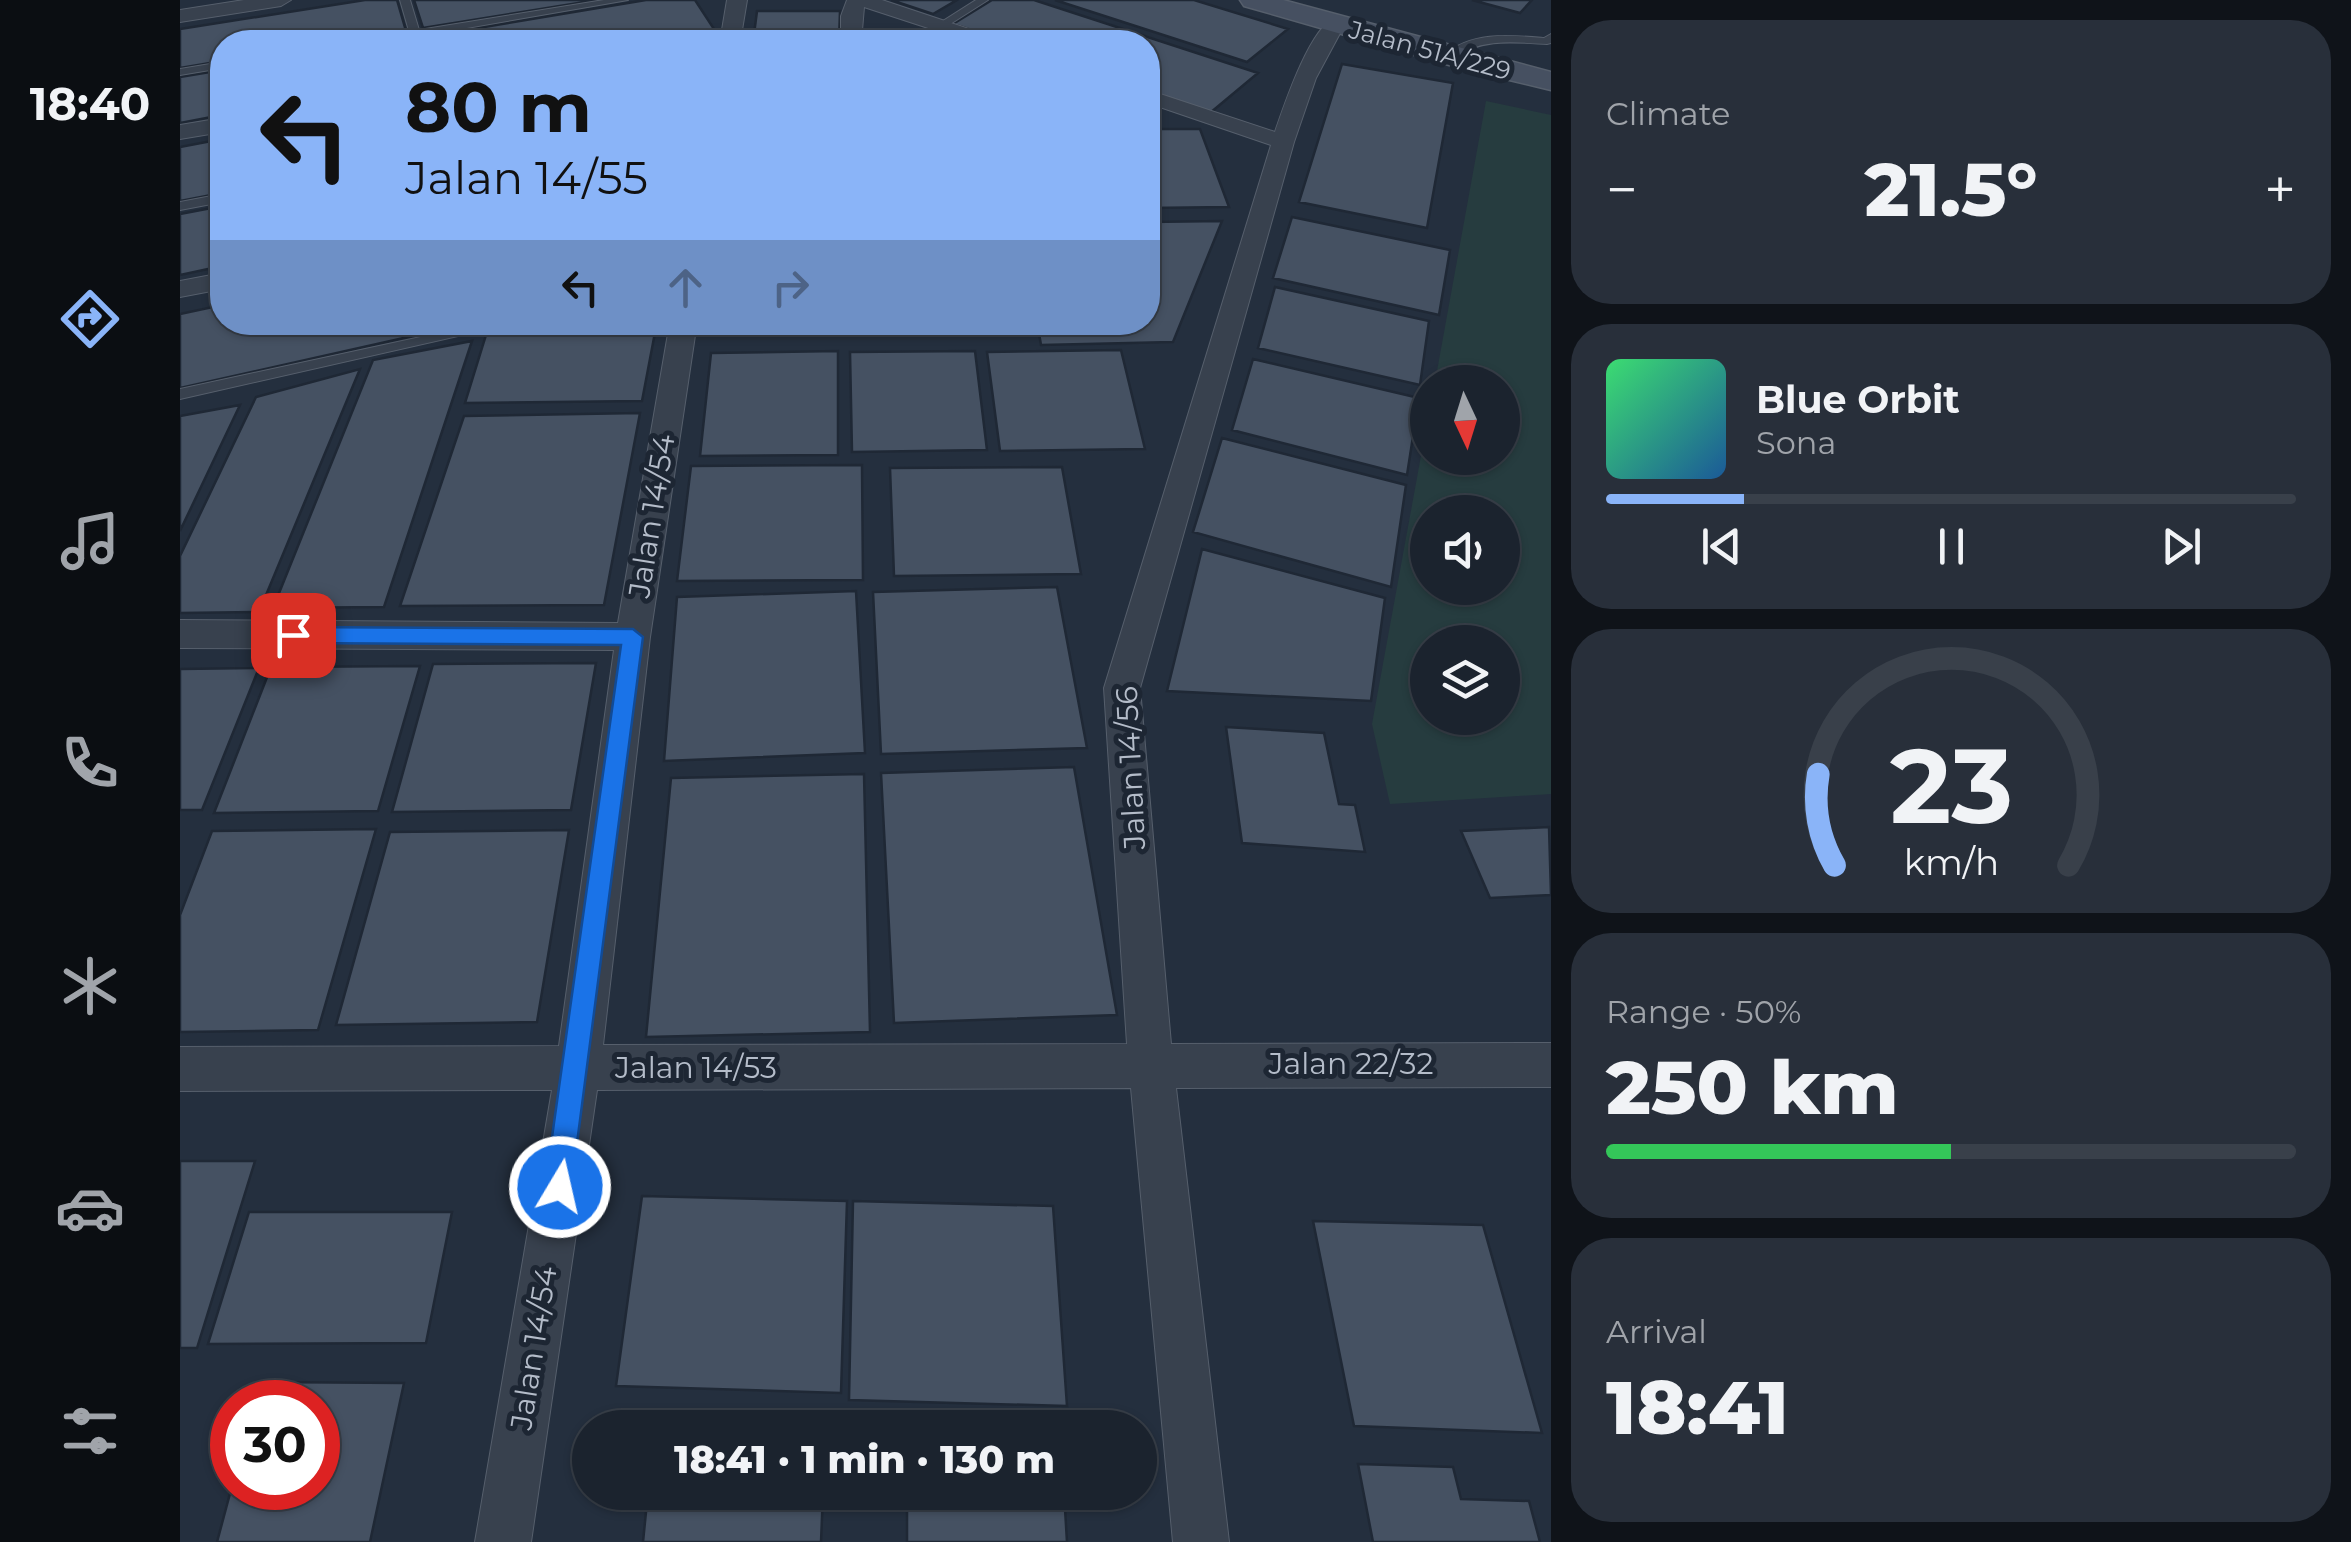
<!DOCTYPE html>
<html lang="en">
<head>
<meta charset="utf-8">
<style>
  body { margin:0; font-family:Montserrat,sans-serif; background:#282f3a; color:#f1f3f6; height:100vh; display:flex; flex-direction:column; font-size:38px; white-space:nowrap }
  * { box-sizing:border-box; margin:0 }
  p { font-size:32px; color:#a0a4aa }
  .icon { flex:none; width:55px; height:55px; fill:none; stroke:currentColor; stroke-width:2; stroke-linecap:round; stroke-linejoin:round }
  .map { position:relative; flex:1; overflow:hidden }
  .side { display:flex; flex-direction:column; gap:20px; padding:20px; background:#0f1319; width:800px }
  .side>* { flex:none }
  .top-card { position:absolute; left:30px; top:30px; width:950px; height:305px; border-radius:40px; box-shadow:0 2px 8px #0004,0 0 0 2px #39404a; background:#8ab4f8; color:#111; overflow:hidden }
  .needle { width:65px; rotate:176deg }
  .controls { position:absolute; left:1230px; top:365px; display:grid; gap:20px }
  .controls a { display:grid; place-items:center; width:110px; height:110px; border-radius:50%; background:#1b232e; box-shadow:0 2px 8px #0004,0 0 0 2px #39404a; font-size:50px }
  .speed { position:absolute; left:30px; top:1380px; display:flex; gap:20px; font-size:50px; font-weight:700; text-align:center }
  .speed>* { display:grid; place-content:center; width:130px; height:130px; border-radius:50%; background:#1b232e; box-shadow:0 2px 8px #0004,0 0 0 2px #39404a; line-height:1 }
  .speed .limit { border:15px solid #d22; background:#fff; color:#111 }
  .pin { position:absolute; display:grid; place-items:center; width:85px; height:85px; color:#fff; margin:-42px; border-radius:20px; box-shadow:0 5px 15px #0006 }
  .me { position:absolute; width:110px; margin:-55px; rotate:9deg; stroke-linejoin:round; filter:drop-shadow(0 0 8px #0008) }
  .turn { display:flex; align-items:center; gap:35px; height:210px; padding:0 30px; font-size:45px }
  .turn .icon { width:130px; height:130px; stroke-width:2.5 }
  .turn b { display:block; font-size:70px; line-height:85px }
  .lanes { display:flex; align-items:center; height:95px; padding:0 30px; background:#0003; justify-content:center; gap:50px; direction:ltr }
  .lanes .off { opacity:.35 }
  .big { font-size:75px; font-weight:800; line-height:1.1 }
  .side .widget { flex:1; display:flex; flex-direction:column; justify-content:center; gap:15px; min-width:0; padding:0 35px; border-radius:40px; background:#282f3a }
  .side .dial { align-items:center; gap:0 }
  .dial svg { height:260px; overflow:visible; fill:none; stroke:#39404a; stroke-width:7; stroke-linecap:round; text-anchor:middle }
  .dial text { fill:#f1f3f6; stroke:none }
  .song { display:flex; align-items:center; gap:30px }
  .cover { width:120px; height:120px; border-radius:15px; background:linear-gradient(135deg,hsl(140 70% 55%),hsl(210 70% 35%)) }
  .played { height:10px; border-radius:5px; background:linear-gradient(90deg,#8ab4f8 20%,#39404a 20%) }
  .keys { display:flex; justify-content:space-around; direction:ltr }
  .heat { display:flex; justify-content:space-between; align-items:center; font-size:55px; direction:ltr }
  .charge { height:15px; border-radius:8px; background:linear-gradient(90deg,#34c759 50%,#39404a 0) }
  .trip { position:absolute; left:392px; top:1410px; width:585px; height:100px; border-radius:50px; background:#1b232e; box-shadow:0 2px 8px #0004,0 0 0 2px #39404a; font-weight:800; line-height:100px; text-align:center }
  main { display:flex; flex:1; min-height:0 }
  .dock { display:flex; flex-direction:column; width:180px; justify-content:space-around; align-items:center; background:#0b0e12; color:#a0a4aa }
  .dock .icon { width:70px; height:70px }
  .dock .on { color:#8ab4f8 }
  .dock b { font-size:45px; color:#f1f3f6 }
  .map>svg:first-child { display:block }
  .green { fill:#263c3f; fill-rule:evenodd }
  .building { fill:#455162; stroke:#1f2835; stroke-width:2.5 }
  .lines { fill:none; stroke-linecap:round; stroke-linejoin:round }
  .lane-casing { stroke:#565f6c; stroke-width:2 }
  .street-casing { stroke:#565f6c; stroke-width:2 }
  .secondary-casing { stroke:#565f6c; stroke-width:3 }
  .lane { fill:#38414e; fill-rule:evenodd }
  .street { fill:#38414e; fill-rule:evenodd }
  .secondary { fill:#465061; fill-rule:evenodd }
  .route { fill:#1a73e8; stroke:#114b97; stroke-width:2.5 }
  .labels { text-anchor:middle; stroke-width:10; stroke-linejoin:round; paint-order:stroke }
  .far-street-label { font-size:25px; fill:#b4bcc9; stroke:#1d2633 }
  .street-label { font-size:30px; fill:#b4bcc9; stroke:#1d2633 }
</style>
</head>
<body>
<main>
<nav class="dock">
<b>18:40</b>
<svg class="icon on" aria-label="directions" viewBox="0 0 24 24"><path d="M12 3l9 9-9 9-9-9zM9 14v-3h6M13 9l2 2-2 2"/></svg>
<svg class="icon" aria-label="music" viewBox="0 0 24 24"><path d="M9 18V5l10-2v13"/><circle cx="6" cy="18" r="3"/><circle cx="16" cy="16" r="3"/></svg>
<svg class="icon" aria-label="phone" viewBox="0 0 24 24"><path d="M5 4h4l2 5-3 2q2 4 5 5l2-3 5 2v4C11 20 4 13 5 4z"/></svg>
<svg class="icon" aria-label="climate" viewBox="0 0 24 24"><path d="M12 3v18M4 7l16 10M4 17L20 7"/></svg>
<svg class="icon" aria-label="car" viewBox="0 0 24 24"><path d="M5 17H2v-5l4-1 3-4h7l3 4 3 1v5h-3M9 17h6M6 11h13"/><circle cx="7" cy="17" r="2"/><circle cx="17" cy="17" r="2"/></svg>
<svg class="icon" aria-label="filters" viewBox="0 0 24 24"><path d="M4 7h16M4 17h16"/><circle cx="9" cy="7" r="2"/><circle cx="15" cy="17" r="2"/></svg>
</nav>
<div class="map">
<svg width="1371" height="1542" viewBox="0 0 1371 1542">
  <rect width="100%" height="100%" fill="#242f3e"/>
  <path class="green" d="M1306 101 1371 115V794L1210 804 1192 724 1247 423 1248 458H1322V382H1255ZM1248 512H1322V588H1248ZM1248 642H1322V718H1248Z"/>
  <path class="building" d="M185 0H217L226 31 154 42H42V61L0 68V29Z
    M234 0H417L243 28Z
    M466 0H515L534 29 456 42H246L244 37Z
    M711 0H777L753 14Z
    M812 0H854L1078 73 1030 113 968 91V42H828L773 24Z
    M875 0H1014L1108 29 1067 62Z
    M1292 0H1352L1340 13Z
    M577 11H660L659 42H573Z
    M1162 64 1273 83 1247 228 1119 202Z
    M42 70V115L0 123V77Z
    M968 129H1020L1049 207 968 208Z
    M42 139V193L0 201V147Z
    M42 206V266L0 275V214Z
    M1112 217 1270 250 1259 315 1093 278Z
    M1042 221 993 342 861 345 857 322H968V222Z
    M1095 287 1249 321 1240 385 1078 348Z
    M42 305V322H295L0 388V314Z
    M360 322H477L462 401 285 403 306 335Z
    M292 341 204 607 93 608 193 360Z
    M941 350 965 449 820 451 807 352Z
    M658 351V455L520 456 531 353Z
    M795 351 807 450 672 452 670 352Z
    M1073 359 1239 398 1227 475 1052 430Z
    M180 369 79 612 0 613V556L76 397Z
    M60 405 0 531V416Z
    M460 413 424 605 220 606 284 416Z
    M1042 438 1226 485 1211 587 1013 532Z
    M682 465 683 580 497 581 511 466Z
    M882 467 901 574 714 576 710 468Z
    M1022 549 1205 598 1191 701 987 691Z
    M877 587 907 748 701 754 693 592Z
    M676 591 685 753 484 761 497 597Z
    M416 663 391 810 212 812 253 664Z
    M240 666 198 811 34 813 91 667Z
    M79 668 22 810H0V669Z
    M1046 727 1144 733 1159 804 1175 805 1185 852 1062 843Z
    M894 767 937 1015 714 1023 701 773Z
    M684 774 690 1032 466 1037 491 778Z
    M1369 827 1371 895 1310 898 1281 831Z
    M196 829 138 1030 0 1032V915L32 831Z
    M389 830 357 1022 156 1025 210 832Z
    M0 1161H75L17 1348H0Z
    M462 1196 667 1201 661 1393 436 1386Z
    M673 1201 873 1206 887 1406 669 1400Z
    M69 1212H272L246 1343 28 1344Z
    M1133 1221 1303 1225 1362 1433 1174 1426Z
    M81 1382 224 1383 190 1542H37L52 1486 138 1488V1402H76Z
    M1178 1464 1273 1467 1281 1499 1349 1501 1360 1542H1193Z
    M468 1492 643 1493 641 1542H463Z
    M727 1492H884L887 1542H727Z"/>
  <g class="lines">
    <defs>
      <path id="lane" d="M220 0H230L239 30 424 0H448L235 37 176 42 181 39 229 31Z
        M796 0H808L764 28 755 26Z
        M1371 34V43L1367 44C1332 42 1302 38 1272 58L1263 56C1291 31 1329 35 1364 38Z
        M42 62V68L0 75V69Z
        M42 194V202L0 210V202Z
        M310 322H340L0 399V389Z"/>
      <path id="street" d="M64 0H111L101 6 0 22V10Z
        M547 0H567L560 42H540Z
        M667 0H702L816 38 819 42H791L684 7 681 42H661V16Z
        M1155 18 1165 24 1136 78 1114 142 960 688 991 1044 1371 1043V1087L996 1088 1049 1542H993L951 1088 417 1090 351 1542H295L372 1090 0 1091V1047L379 1046 434 650 0 648V620L438 623 490 322H517L470 637 423 1045 947 1044 924 688 1091 145 968 103V90L1095 132C1104 106 1130 27 1155 18Z
        M42 118V132L0 139V125Z
        M42 273V289L0 297V281Z"/>
      <path id="secondary" d="M1060 0H1103L1371 72V90L1283 69 1064 6Z"/>
    </defs>
    <use href="#lane" class="lane-casing"/>
    <use href="#street" class="street-casing"/>
    <use href="#secondary" class="secondary-casing"/>
    <use href="#lane" class="lane"/>
    <use href="#street" class="street"/>
    <use href="#secondary" class="secondary"/>
  </g>
  <path class="route" d="M113 627 453 629 463 637 390 1197 380 1201 370 1197 365 1187 441 645 113 643 103 635Z"/>
  <g class="labels">
    <g class="far-street-label">
      <text transform="translate(1250 50) rotate(15)" y="9">Jalan 51A/229</text>
    </g>
    <g class="street-label">
      <text transform="translate(472 516) rotate(-81)" y="10">Jalan 14/54</text>
      <text transform="translate(951 768) rotate(-93)" y="10">Jalan 14/56</text>
      <text x="1171" y="1074">Jalan 22/32</text>
      <text x="516" y="1078">Jalan 14/53</text>
      <text transform="translate(354 1348) rotate(-81)" y="10">Jalan 14/54</text>
    </g>
  </g>
</svg>
<div class="controls">
<a><svg class="needle" viewBox="-14 -14 28 28"><path d="M0-13l5 13h-10z" fill="#e53935"/><path d="M0 13l5-13h-10z" fill="#a0a4aa"/></svg></a>
<a><svg class="icon" aria-label="sound" viewBox="0 0 24 24"><path d="M4 9h4l5-4v14l-5-4H4zM17 9q2 3 0 6"/></svg></a>
<a><svg class="icon" aria-label="layers" viewBox="0 0 24 24"><path d="M12 4l9 5-9 5-9-5zM3 14l9 5 9-5"/></svg></a>
</div>
<div class="speed"><div class="limit">30</div></div>
<div class="pin" style="left:113px;top:635px;background:#d93025"><svg class="icon" aria-label="arrive" viewBox="0 0 24 24"><path d="M6 21V4h12l-3 4 3 4H6"/></svg></div>
<svg class="me" style="left:380px;top:1187px" viewBox="-20 -20 40 40"><circle r="17" fill="#1a73e8" stroke="#fff" stroke-width="3"/><path d="M0-11L8 9 0 5-8 9z" fill="#fff"/></svg>
<div class="trip">18:41 · 1 min · 130 m</div>
<div class="top-card">
<div class="turn"><svg class="icon" aria-label="left" viewBox="0 0 24 24"><path d="M17 20v-9H6M10 6l-5 5 5 5"/></svg><div><b>80 m</b>Jalan 14/55</div></div>
<div class="lanes"><svg class="icon" aria-label="left" viewBox="0 0 24 24"><path d="M17 20v-9H6M10 6l-5 5 5 5"/></svg><svg class="icon off" aria-label="ahead" viewBox="0 0 24 24"><path d="M12 20V5M6 11l6-6 6 6"/></svg><svg class="icon off" aria-label="right" viewBox="0 0 24 24"><path d="M7 20v-9h11M14 6l5 5-5 5"/></svg></div>
</div>
</div>
<section class="side">
<div class="widget"><p>Climate</p>
<div class="heat"><a>−</a><b class="big">21.5°</b><a>+</a></div>
</div>
<div class="widget">
<div class="song"><i class="cover"></i><div><b>Blue Orbit</b><p>Sona</p></div></div>
<div class="played"></div>
<div class="keys"><svg class="icon" aria-label="previous" viewBox="0 0 24 24"><path d="M18 5L8 12l10 7zM5 5v14"/></svg><svg class="icon" aria-label="pause" viewBox="0 0 24 24"><path d="M8 5v14M16 5v14"/></svg><svg class="icon" aria-label="next" viewBox="0 0 24 24"><path d="M6 5l10 7-10 7zM19 5v14"/></svg></div>
</div>
<div class="widget dial"><svg viewBox="0 0 100 80">
<path d="M14 69A42 42 0 1 1 86 69"/>
<path d="M14 69A42 42 0 0 1 9 41" stroke="#8ab4f8"/>
<text x="50" y="56" font-size="32" font-weight="700">23</text>
<text x="50" y="72" font-size="11">km/h</text>
</svg></div>
<div class="widget"><p>Range · 50%</p><b class="big">250 km</b><div class="charge"></div></div>
<div class="widget"><p>Arrival</p><b class="big">18:41</b></div>
</section>
</main>
</body>
</html>
